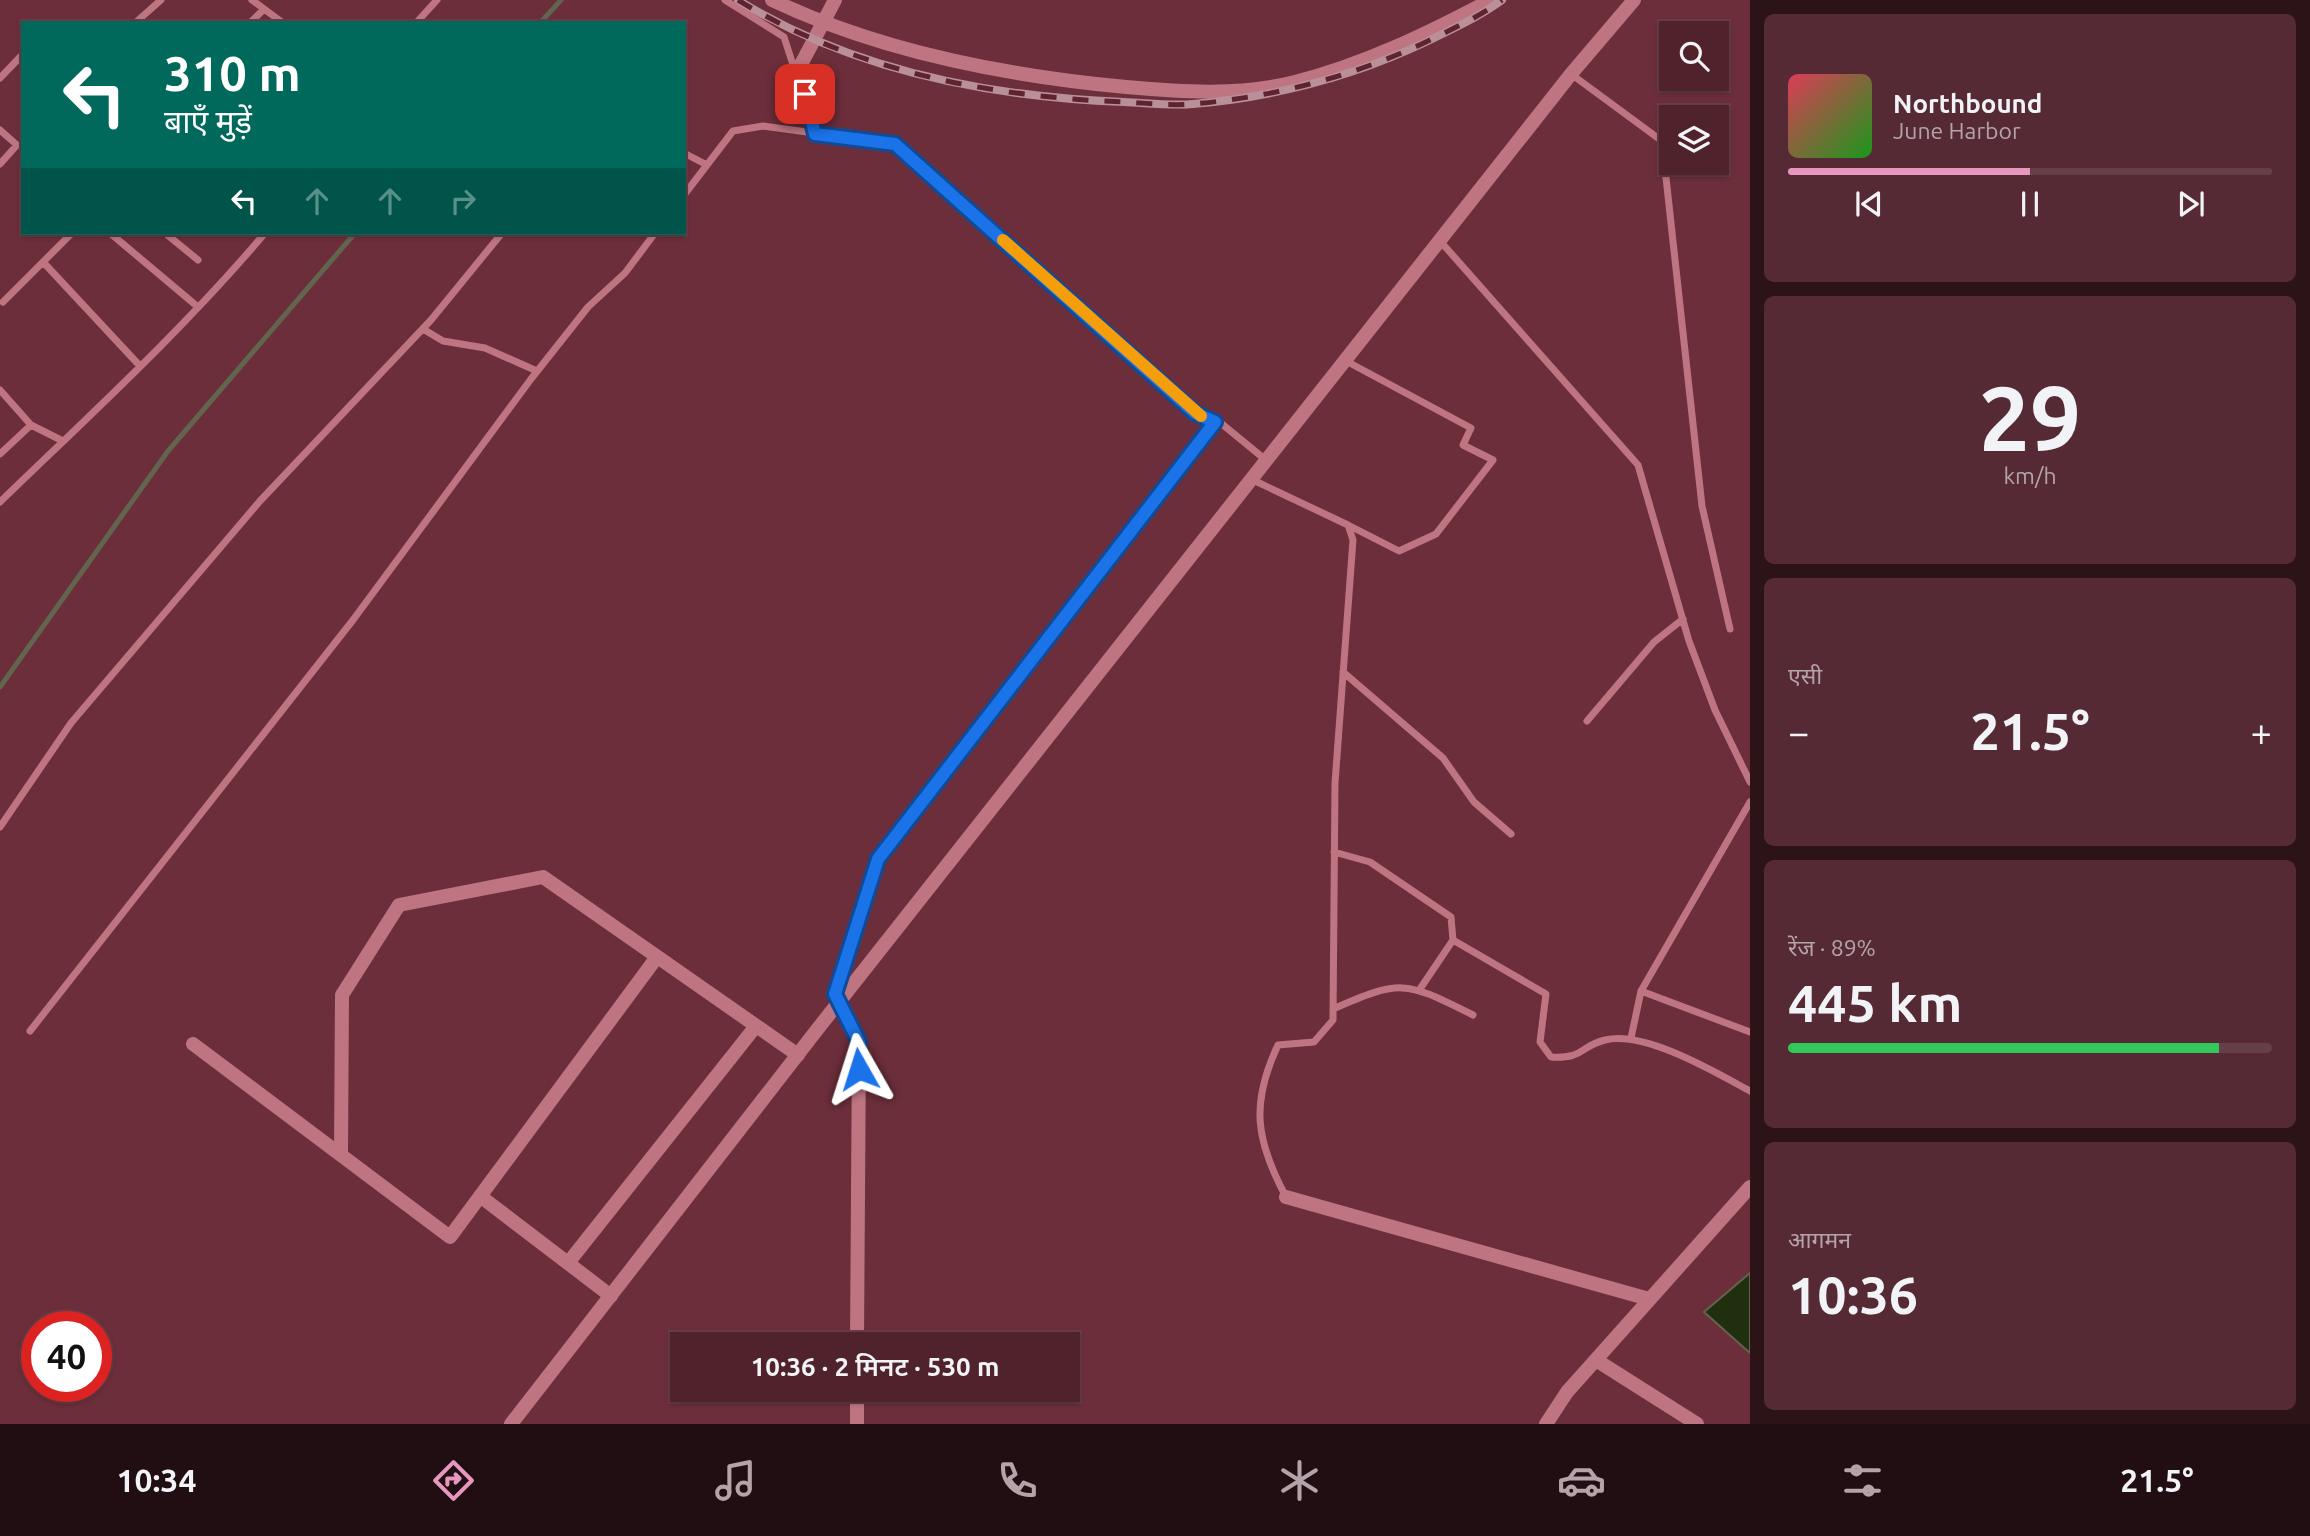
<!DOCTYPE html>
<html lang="hi">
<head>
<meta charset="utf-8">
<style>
  body { margin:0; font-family:Ubuntu,"Noto Sans Devanagari",sans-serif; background:#562a34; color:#f1f3f6; height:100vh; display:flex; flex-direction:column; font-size:26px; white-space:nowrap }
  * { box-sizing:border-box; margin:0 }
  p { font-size:23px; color:#b4a4a9 }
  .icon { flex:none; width:38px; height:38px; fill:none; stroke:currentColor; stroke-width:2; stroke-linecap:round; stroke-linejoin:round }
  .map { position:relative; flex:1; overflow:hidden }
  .side { display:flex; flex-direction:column; gap:14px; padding:14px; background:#2c1318; width:560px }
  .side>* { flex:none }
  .guide { position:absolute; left:21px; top:21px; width:665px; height:214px; border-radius:0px; box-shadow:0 2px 5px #0004,0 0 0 2px #673f48; background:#00695c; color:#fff; overflow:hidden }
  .tools { position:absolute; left:1659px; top:21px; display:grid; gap:14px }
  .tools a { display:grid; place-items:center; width:70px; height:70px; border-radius:0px; background:#50222c; box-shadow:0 2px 5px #0004,0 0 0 2px #673f48; font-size:35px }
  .speed { position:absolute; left:21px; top:1311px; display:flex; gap:14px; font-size:35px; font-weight:700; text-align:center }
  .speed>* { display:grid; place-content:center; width:91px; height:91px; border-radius:50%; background:#50222c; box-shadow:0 2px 5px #0004,0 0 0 2px #673f48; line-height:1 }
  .speed .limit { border:10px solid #d22; background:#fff; color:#111 }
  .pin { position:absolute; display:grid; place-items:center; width:60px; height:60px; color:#fff; margin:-30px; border-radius:14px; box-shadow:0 4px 10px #0006 }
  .me { position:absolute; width:77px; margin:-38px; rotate:354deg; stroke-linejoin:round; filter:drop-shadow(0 0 5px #0008) }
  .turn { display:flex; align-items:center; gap:24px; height:147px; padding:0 28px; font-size:32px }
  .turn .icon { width:91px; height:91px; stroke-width:2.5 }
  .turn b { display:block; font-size:49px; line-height:60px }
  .lanes { display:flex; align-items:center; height:66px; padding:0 28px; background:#0003; justify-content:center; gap:35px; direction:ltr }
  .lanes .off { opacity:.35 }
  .big { font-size:52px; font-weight:600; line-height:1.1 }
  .side .card { flex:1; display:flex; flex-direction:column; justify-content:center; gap:10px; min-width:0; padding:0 24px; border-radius:10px; background:#562a34 }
  .side .dial { align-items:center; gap:0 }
  .dial b { font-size:91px; line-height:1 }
  .song { display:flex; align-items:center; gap:21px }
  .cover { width:84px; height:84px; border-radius:10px; background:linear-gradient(135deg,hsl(350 70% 55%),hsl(120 70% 35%)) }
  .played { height:7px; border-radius:4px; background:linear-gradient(90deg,#e797bd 50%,#673f48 50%) }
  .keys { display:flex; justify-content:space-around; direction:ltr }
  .heat { display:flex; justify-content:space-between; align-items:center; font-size:38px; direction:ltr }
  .charge { height:10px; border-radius:5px; background:linear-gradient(90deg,#34c759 89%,#673f48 0) }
  .trip { position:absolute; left:670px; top:1332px; width:410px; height:70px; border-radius:0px; background:#50222c; box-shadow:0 2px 5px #0004,0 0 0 2px #673f48; font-weight:600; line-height:70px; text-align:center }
  .tabs { display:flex; height:112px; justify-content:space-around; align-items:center; background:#200e12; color:#b4a4a9 }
  .tabs .icon { width:49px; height:49px }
  .tabs .active { color:#e797bd }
  .tabs b { font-size:32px; color:#f1f3f6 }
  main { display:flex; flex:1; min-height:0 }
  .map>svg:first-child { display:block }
  .water { fill:#202f0d; stroke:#62654e; stroke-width:2 }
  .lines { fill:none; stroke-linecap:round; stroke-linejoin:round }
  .stream { stroke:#62654e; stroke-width:5 }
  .service { stroke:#be7581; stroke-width:7 }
  .minor { stroke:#be7581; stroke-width:14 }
  .tertiary { stroke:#be7581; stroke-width:14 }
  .rail-casing { stroke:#b99097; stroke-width:8 }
  .rail { stroke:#5f2330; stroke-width:5; stroke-dasharray:16; stroke-linecap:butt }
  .route-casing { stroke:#114b97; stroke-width:18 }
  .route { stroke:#1a73e8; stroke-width:12 }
  .slow { stroke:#f59e0b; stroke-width:12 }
</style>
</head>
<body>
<main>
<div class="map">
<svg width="1750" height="1424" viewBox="0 0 1750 1424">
  <rect width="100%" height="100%" fill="#6b2e3a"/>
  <path class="water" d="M1750 1273V1353L1704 1312Z"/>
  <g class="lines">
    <path class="stream" d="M540 23 561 0
      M0 687 168 451 355 233"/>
    <path class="service" d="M252 0 283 23
      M725 0 784 37 815 133
      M135 23 161 0
      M250 23 264 9
      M416 23 437 0
      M1571 74 1662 141 1702 506 1730 629
      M0 78 23 54
      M0 130 17 145 0 164
      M684 153 707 165
      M684 195 733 131 763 126 895 144 1195 413 1222 424 1267 461
      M110 233 198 307
      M165 233 198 260
      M1441 242 1638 465 1689 641 1715 710 1750 782
      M44 263 140 366
      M3 302 72 233
      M423 329 443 341 485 348 537 371
      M1346 361 1471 428 1463 445 1493 460 1436 534 1399 551 1348 525
      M0 390 31 425 0 454
      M31 425 63 441
      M1253 480 1348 525 1353 540 1335 783 1333 1020 1314 1042 1278 1045C1250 1104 1256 1141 1286 1197
      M0 502C90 415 184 329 265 233
      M1343 672 1443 758 1474 802 1511 834
      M1587 721 1654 642 1683 619
      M1750 802 1641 991 1750 1032
      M0 827 71 723 260 501 431 320 502 233
      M1334 852 1370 862 1451 917 1453 940
      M1420 989 1453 940 1546 994 1540 1042 1551 1057C1584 1059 1580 1046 1605 1040 1644 1030 1715 1072 1750 1091
      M837 1002 835 994 878 859 1215 422
      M1333 1009C1403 978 1406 982 1473 1015
      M30 1031 353 620 531 379 588 307 625 273 655 233
      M1631 1038 1641 991"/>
    <path class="minor" d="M772 0C881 52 1007 76 1126 87 1182 92 1239 96 1295 82 1363 65 1429 33 1491 0
      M797 72 835 0
      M193 1044 450 1237 657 957
      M341 1155 342 995 399 905 543 877 798 1055
      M480 1196 611 1296
      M1286 1197 1649 1299
      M568 1263 756 1026
      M1596 1360 1697 1424"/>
    <path class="tertiary" d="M838 1003 859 1042 857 1344
      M511 1424 816 1031 1571 74 1634 0
      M857 1424V1390
      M1546 1424 1567 1392 1750 1187"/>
    <defs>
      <path id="rail" d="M738 0C853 71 991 97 1124 102 1147 103 1171 106 1193 104 1274 97 1355 76 1428 41 1454 28 1479 17 1502 0"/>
    </defs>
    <use href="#rail" class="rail-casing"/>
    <use href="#rail" class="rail"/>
  </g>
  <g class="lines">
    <defs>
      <path id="route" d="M805 94 815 134 895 144 1195 413 1215 422 878 859 835 994 859 1042V1069"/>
    </defs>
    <use href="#route" class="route-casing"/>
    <use href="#route" class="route"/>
    <path class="slow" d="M1003 240 1201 416"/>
  </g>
</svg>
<div class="tools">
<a><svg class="icon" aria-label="search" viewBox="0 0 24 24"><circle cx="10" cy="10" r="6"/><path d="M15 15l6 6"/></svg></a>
<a><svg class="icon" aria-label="layers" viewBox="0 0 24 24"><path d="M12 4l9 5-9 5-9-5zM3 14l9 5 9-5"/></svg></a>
</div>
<div class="speed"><div class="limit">40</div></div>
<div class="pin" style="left:805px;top:94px;background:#d93025"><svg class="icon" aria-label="arrive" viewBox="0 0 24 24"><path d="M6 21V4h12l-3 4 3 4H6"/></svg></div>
<svg class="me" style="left:859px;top:1069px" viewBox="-20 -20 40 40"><path d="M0-17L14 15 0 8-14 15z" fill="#1a73e8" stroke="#fff" stroke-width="4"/></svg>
<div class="trip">10:36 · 2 मिनट · 530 m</div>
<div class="guide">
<div class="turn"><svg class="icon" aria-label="left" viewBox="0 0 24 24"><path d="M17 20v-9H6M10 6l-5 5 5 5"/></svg><div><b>310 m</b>बाएँ मुड़ें</div></div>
<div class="lanes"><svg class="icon" aria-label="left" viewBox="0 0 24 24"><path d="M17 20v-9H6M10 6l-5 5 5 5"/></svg><svg class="icon off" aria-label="ahead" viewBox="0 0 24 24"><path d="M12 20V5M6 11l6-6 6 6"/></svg><svg class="icon off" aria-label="ahead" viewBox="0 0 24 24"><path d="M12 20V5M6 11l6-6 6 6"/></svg><svg class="icon off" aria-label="right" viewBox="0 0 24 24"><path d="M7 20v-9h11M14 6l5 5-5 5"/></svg></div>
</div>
</div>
<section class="side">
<div class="card">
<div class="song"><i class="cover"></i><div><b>Northbound</b><p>June Harbor</p></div></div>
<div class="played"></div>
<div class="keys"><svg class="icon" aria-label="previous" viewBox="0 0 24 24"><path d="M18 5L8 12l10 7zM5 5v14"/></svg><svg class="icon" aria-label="pause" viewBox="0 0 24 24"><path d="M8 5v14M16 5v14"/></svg><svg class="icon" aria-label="next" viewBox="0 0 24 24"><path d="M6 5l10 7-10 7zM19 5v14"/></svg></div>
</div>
<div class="card dial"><b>29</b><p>km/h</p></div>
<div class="card"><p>एसी</p>
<div class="heat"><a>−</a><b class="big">21.5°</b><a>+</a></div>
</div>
<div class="card"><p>रेंज · 89%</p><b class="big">445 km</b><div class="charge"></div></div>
<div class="card"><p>आगमन</p><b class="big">10:36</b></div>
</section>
</main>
<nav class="tabs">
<b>10:34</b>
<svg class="icon active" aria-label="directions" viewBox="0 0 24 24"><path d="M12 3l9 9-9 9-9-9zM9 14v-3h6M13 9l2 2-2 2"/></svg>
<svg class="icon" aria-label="music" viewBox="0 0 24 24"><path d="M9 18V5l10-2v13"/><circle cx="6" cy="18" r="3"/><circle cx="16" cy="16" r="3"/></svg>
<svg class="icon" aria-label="phone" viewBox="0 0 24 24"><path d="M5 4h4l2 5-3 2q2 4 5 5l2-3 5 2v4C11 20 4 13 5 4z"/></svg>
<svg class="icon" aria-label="climate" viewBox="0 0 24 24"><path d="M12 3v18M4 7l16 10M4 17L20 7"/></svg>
<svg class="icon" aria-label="car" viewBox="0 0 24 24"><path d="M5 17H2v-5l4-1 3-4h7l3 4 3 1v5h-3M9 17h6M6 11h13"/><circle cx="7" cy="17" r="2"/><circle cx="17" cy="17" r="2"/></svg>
<svg class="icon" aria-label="filters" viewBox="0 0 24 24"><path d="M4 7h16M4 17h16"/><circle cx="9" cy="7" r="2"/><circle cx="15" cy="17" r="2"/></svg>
<b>21.5°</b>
</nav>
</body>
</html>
